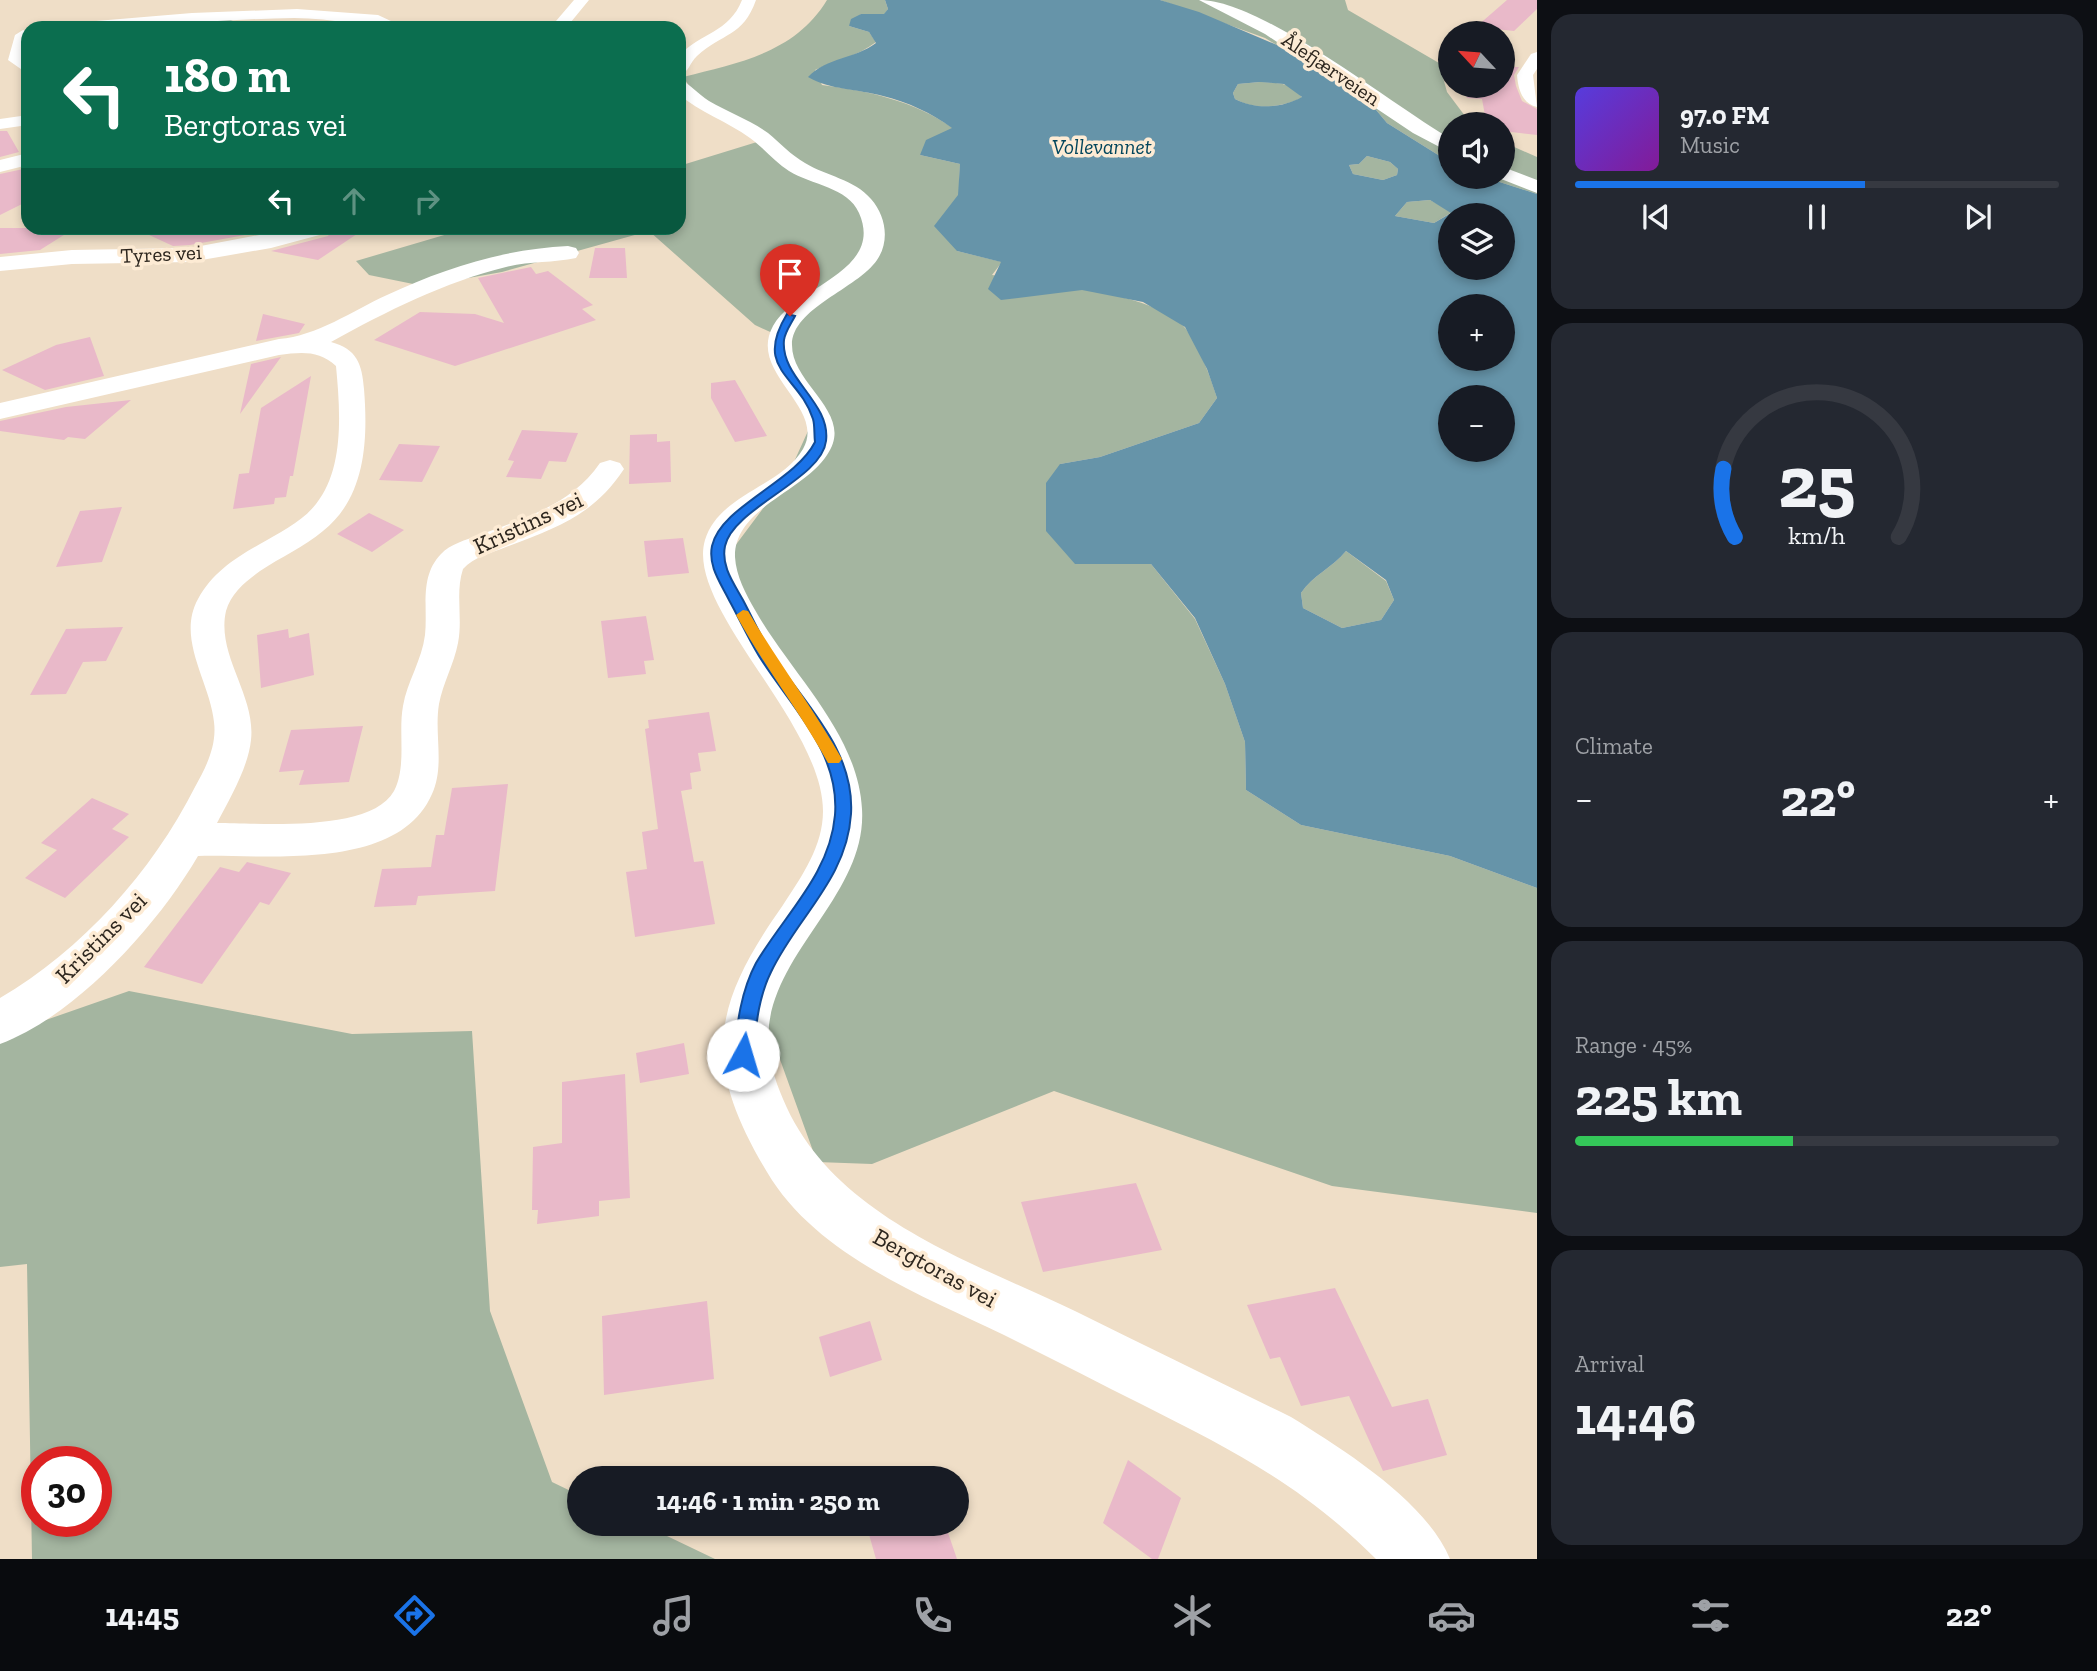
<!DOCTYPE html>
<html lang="en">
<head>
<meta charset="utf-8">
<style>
  body { margin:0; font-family:"Zilla Slab",serif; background:#242831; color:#f1f3f6; height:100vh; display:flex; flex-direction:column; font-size:26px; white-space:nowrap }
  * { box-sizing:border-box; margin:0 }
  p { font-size:23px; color:#9ea1a6 }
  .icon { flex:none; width:38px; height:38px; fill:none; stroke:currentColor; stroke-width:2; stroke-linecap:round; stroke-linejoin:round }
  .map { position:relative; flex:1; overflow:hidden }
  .panel { display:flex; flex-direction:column; gap:14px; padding:14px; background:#0d0f14; width:560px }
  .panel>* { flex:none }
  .banner { position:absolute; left:21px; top:21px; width:665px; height:214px; border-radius:21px; box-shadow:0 4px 10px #0003; background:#0b6e4f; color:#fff; overflow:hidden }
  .needle { width:46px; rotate:296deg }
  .controls { position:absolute; left:1438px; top:21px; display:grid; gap:14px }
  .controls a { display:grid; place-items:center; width:77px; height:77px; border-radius:50%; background:#171b24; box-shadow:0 4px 10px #0003; font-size:35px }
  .speed { position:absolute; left:21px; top:1446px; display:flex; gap:14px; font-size:35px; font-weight:700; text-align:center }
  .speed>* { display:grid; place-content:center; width:91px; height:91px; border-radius:50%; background:#171b24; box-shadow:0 4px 10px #0003; line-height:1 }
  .speed .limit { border:10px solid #d22; background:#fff; color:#111 }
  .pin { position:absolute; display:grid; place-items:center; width:60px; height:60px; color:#fff; margin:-72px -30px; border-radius:50% 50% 50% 0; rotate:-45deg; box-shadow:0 0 7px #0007 }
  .pin .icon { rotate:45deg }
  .me { position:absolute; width:77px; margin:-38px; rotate:6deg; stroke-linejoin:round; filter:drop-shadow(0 0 5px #0008) }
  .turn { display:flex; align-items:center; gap:24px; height:147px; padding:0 28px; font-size:32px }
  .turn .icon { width:91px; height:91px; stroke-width:2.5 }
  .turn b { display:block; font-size:49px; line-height:60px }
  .lanes { display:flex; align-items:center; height:66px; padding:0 28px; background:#0003; justify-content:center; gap:35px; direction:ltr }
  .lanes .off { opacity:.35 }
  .big { font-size:52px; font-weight:700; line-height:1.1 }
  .panel .card { flex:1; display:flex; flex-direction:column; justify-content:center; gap:10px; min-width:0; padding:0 24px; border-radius:21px; background:#242831 }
  .panel .dial { align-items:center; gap:0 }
  .dial svg { height:182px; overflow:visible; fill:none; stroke:#363941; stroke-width:7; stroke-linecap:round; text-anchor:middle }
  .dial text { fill:#f1f3f6; stroke:none }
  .song { display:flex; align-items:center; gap:21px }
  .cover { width:84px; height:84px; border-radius:10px; background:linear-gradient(135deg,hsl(250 70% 55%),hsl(290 70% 35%)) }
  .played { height:7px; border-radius:4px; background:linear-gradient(90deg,#1a73e8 60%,#363941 60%) }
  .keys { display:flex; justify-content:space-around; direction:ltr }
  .heat { display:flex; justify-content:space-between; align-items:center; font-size:38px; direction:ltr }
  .charge { height:10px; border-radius:5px; background:linear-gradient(90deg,#34c759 45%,#363941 0) }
  .trip { position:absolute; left:567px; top:1466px; width:402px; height:70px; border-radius:35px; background:#171b24; box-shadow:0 4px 10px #0003; font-weight:700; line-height:70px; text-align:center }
  .dock { display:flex; height:112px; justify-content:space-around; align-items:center; background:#090b0e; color:#9ea1a6 }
  .dock .icon { width:49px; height:49px }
  .dock .current { color:#1a73e8 }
  .dock b { font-size:32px; color:#f1f3f6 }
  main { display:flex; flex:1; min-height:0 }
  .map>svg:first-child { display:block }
  .green { fill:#a4b5a0; fill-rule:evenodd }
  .water { fill:#6694a9; fill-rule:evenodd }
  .building { fill:#e9b9c9 }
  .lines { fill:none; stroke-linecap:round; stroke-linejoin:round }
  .minor { fill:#fff; fill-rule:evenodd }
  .major { fill:#fff; fill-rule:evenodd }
  .route { fill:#1a73e8; stroke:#114b97; stroke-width:2 }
  .slow { fill:#f59e0b }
  .labels { text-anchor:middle; stroke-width:7; stroke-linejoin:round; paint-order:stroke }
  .far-street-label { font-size:21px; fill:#2d261e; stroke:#fdebd4 }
  .far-water-label { font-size:21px; font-style:italic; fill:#01455c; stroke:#fdebd4 }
  .street-label { font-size:24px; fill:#2d261e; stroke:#fdebd4 }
</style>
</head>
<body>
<main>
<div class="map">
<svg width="1537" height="1559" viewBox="0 0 1537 1559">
  <rect width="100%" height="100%" fill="#efdec7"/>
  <path class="green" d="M827 0H885L888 9 884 15 861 14 849 26 869 32 876 42C858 56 836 60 815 70L822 85C869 91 914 101 953 128L920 155 960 164 957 251 1002 262 992 275C1038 282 1159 293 1186 329 1200 348 1210 376 1217 398L1199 423 1100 457 1060 464 1076 564H1151L1195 619 1225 684 1245 742 1246 790 1301 825 1450 856 1537 888V1213L1332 1186 1054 1091 872 1164 817 1162 756 993 843 805 723 562 788 475 818 409 779 336 755 325 649 231 502 272 423 286 369 275 356 261 468 228H679V166L757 142 699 100 683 77C738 63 795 53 827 0Z
    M1160 0H1345L1348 10 1439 63 1447 92 1471 124H1451V163L1387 123 1366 98 1265 38Z
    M218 15 243 25 242 28H93Z
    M1260 82C1276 83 1294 82 1302 98 1281 107 1257 111 1235 99L1233 93 1238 84Z
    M1503 142 1537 157V194L1484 177H1503Z
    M1367 156 1390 162 1398 169 1397 175 1383 180 1353 174 1349 165 1359 164Z
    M1430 200 1452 212 1434 223 1395 216 1407 202Z
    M1346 551 1386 581 1394 600 1381 620 1342 628 1303 608 1301 593C1313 575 1332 568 1346 551Z
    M129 991 352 1034 472 1031 490 1311 552 1482 579 1495V1524H642L715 1559H32L27 1264 0 1267V1036ZM37 1461H96V1521H37Z"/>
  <path class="water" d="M885 0H1160L1199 12 1291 51 1366 98 1387 123 1451 163V177H1484L1537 194V888L1450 856 1301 825 1246 790 1245 742 1225 684 1195 618 1151 564H1075L1046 531V483L1060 464 1100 457 1199 423 1217 398 1207 369 1185 327 1143 302 1082 290 1001 300 988 289 1001 262 957 251 934 226 958 195 960 164 920 155 926 140 952 128C931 113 908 102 883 96 858 89 830 90 808 77 827 57 855 59 876 43L869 32 849 26 851 19 861 14H884L888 9ZM1260 82 1284 84 1302 97C1282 108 1256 110 1235 99L1233 93 1238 84ZM1367 156 1390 162 1398 169 1397 175 1383 180 1353 174 1349 165 1359 164ZM1430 200 1451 213 1434 223 1395 216 1407 202ZM1451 215H1503V268H1451ZM1451 306H1503V359H1451ZM1451 397H1503V450H1451ZM1346 551 1386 580 1394 600 1381 620 1342 628 1303 608 1301 593C1313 575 1332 568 1346 551Z"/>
  <path class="building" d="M1507 0H1537V9L1514 31 1476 27Z
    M1503 67H1519L1514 75 1516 86 1522 101 1537 109V135L1503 131V124H1490L1486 121 1482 99 1467 98 1463 86H1503Z
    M0 131H7L19 152 0 157Z
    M28 168V201L0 215V174Z
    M0 228H75L40 250 0 254Z
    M134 228H284L190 245 173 246Z
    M333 228H366L318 260 271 251 328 236Z
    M595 248H625L627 278H589Z
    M531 267 536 274 548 271 593 305 582 309 596 320 455 366 374 340 420 312 475 314 504 323 478 278Z
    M263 314 305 324 299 333 256 341Z
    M90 337 104 376 45 390 2 370 56 345Z
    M281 357 240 414 251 364Z
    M311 376 293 476H290L286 497 275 498 274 504 233 509 239 474 249 473 261 408Z
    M735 380 767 436 735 442 711 398V383Z
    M131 400 85 439 68 437 64 440 0 431V421L66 407Z
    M522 430 578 433 566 462 549 461 541 479 506 477 514 461 508 460Z
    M657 434V442L670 441 671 482 629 484 630 435Z
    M399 444 440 446 422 482 379 480Z
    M122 507 102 562 56 567 80 511Z
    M369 513 404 530 372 552 337 534Z
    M683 538 689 573 648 577 644 541Z
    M646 616 654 660 644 661 646 674 608 678 601 621Z
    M123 627 106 661 83 662 66 694 30 695 66 629Z
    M288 629 289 638 309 633 314 675 261 688 257 635Z
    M709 712 716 751 698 753 701 771 690 773 692 789 681 791 694 862 703 861 715 924 635 937 626 872 647 869 642 832 658 829 645 729 649 728 648 720Z
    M363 726 349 782 299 785 304 770 279 772 291 730Z
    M508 784 495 891 418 896 416 905 374 907 382 869 431 867 436 835H444L452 788Z
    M92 798 129 814 112 829 129 837 65 898 25 878 57 850 41 843Z
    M247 862 291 873 269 905 260 902 202 984 144 967 220 867 239 872Z
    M684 1043 689 1074 640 1083 636 1053Z
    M625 1074 630 1198 599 1201V1216L537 1224 538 1210H532L533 1147 562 1143V1082Z
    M1136 1183 1162 1250 1043 1272 1021 1202Z
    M1335 1288 1392 1407 1428 1399 1447 1455 1383 1471 1349 1396 1301 1406 1280 1357 1270 1359 1247 1305Z
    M707 1301 714 1379 604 1395 602 1316Z
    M870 1321 882 1360 830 1377 819 1337Z
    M1128 1460 1181 1498 1158 1559H1152L1103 1523Z
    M866 1524H945L957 1559H876Z"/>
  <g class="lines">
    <path class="minor" d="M574 0H589L566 28H550Z
      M742 0H756C743 37 722 33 697 56 690 62 689 73 679 75V56C701 32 729 33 742 0Z
      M297 9 378 15 406 28C370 28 333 18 294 18 217 19 141 28 64 28L72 23 192 13Z
      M23 30 28 32 25 59 28 61V74L8 60 15 35Z
      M1537 52V69L1533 75 1537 107C1522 104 1518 88 1517 75L1531 54Z
      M679 79C690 84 698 94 709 101 728 112 750 120 768 133 780 143 791 155 805 163 826 176 854 179 871 199 886 216 890 241 877 260 857 289 792 308 792 345 792 386 856 413 827 455 803 492 734 508 735 557 736 576 746 594 755 610 791 674 858 733 862 809 867 891 779 946 769 1025 766 1051 773 1076 783 1099 832 1217 971 1261 1077 1312 1148 1347 1219 1382 1291 1417 1344 1450 1426 1501 1450 1559H1376C1303 1486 1234 1451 1143 1405 1097 1382 1051 1358 1004 1335 921 1295 816 1255 767 1172 701 1062 712 1006 783 905 802 876 823 846 823 811 823 724 685 607 705 540 719 494 781 487 803 449 827 407 747 373 773 326 795 286 885 272 859 213 848 187 811 185 789 171 775 162 764 148 750 138 727 121 700 113 679 94Z
      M28 115V125L0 129V119Z
      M28 153V165L0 172V160Z
      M296 228H330L327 233 271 248 190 262 72 264 0 271V257L72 250 190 248Z
      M568 246 576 248 579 253 576 258C553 263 529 261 506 267 445 282 387 311 331 342 357 349 362 364 364 389 368 439 366 497 323 531 304 547 281 557 260 571 246 581 231 593 226 611 216 655 256 695 251 740 248 768 230 798 217 823 259 823 371 833 394 791 407 766 398 733 403 706 407 682 422 660 425 635 428 607 419 577 441 554 450 544 466 540 479 535 525 518 571 505 600 463L610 460 620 463 624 469C593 516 556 528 506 547 491 553 474 557 463 569 455 593 463 618 458 643 454 664 443 683 439 704 434 734 445 766 432 794 398 872 268 854 198 856 157 926 77 1015 0 1044V998C82 950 152 872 195 787 206 767 217 746 214 722 210 682 176 639 198 599 212 573 235 558 260 544 279 533 302 522 316 504 345 468 340 409 336 366 319 350 301 352 279 355L0 419V403L279 339C317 336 352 311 387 295 445 268 505 249 568 246Z"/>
    <path class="major" d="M1199 0C1263 0 1390 104 1451 139V153L1413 133 1265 34Z
      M1503 167 1537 180V193L1496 177H1503Z"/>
  </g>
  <path class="route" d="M787 314 795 316C791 324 785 332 784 340 780 378 831 402 826 441 822 479 733 508 725 546 721 566 733 582 743 600 752 617 760 635 770 651 802 702 855 748 851 814 847 879 797 917 771 972 758 998 756 1027 753 1055L750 1061 743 1064 737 1061 734 1055C737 1024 741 991 756 963 785 914 830 874 835 815 840 751 790 706 759 656 748 638 739 618 729 600 720 582 708 566 712 546 721 506 795 482 815 442 814 435 815 426 813 419 799 375 753 370 787 314Z"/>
  <path class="slow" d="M743 610 748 611C778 662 813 708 842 759L839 763H828C800 712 764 666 736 615Z"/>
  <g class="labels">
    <g class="far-street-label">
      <text transform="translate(1331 69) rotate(34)" y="7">Ålefjærveien</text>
      <text transform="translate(161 254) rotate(-3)" y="7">Tyres vei</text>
    </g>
    <g class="far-water-label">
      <text x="1102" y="154">Vollevannet</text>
    </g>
    <g class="street-label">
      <text transform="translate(528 523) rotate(-25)" y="8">Kristins vei</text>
      <text transform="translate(101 938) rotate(-45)" y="8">Kristins vei</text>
      <text transform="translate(935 1268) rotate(29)" y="8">Bergtoras vei</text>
    </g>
  </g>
</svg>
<div class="controls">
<a><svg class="needle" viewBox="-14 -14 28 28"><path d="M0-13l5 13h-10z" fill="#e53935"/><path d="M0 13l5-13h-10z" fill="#9ea1a6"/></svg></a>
<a><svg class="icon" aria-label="sound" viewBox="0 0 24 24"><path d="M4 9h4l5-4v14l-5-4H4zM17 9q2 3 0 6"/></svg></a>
<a><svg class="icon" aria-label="layers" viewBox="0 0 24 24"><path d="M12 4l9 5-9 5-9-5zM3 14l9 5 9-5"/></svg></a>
<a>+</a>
<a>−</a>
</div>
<div class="speed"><div class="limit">30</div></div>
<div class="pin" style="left:790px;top:316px;background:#d93025"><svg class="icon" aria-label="arrive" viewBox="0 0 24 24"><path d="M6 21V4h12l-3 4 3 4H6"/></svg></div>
<svg class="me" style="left:743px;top:1055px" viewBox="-20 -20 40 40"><circle r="19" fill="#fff"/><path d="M0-13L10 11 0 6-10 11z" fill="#1a73e8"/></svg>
<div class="trip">14:46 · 1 min · 250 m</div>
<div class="banner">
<div class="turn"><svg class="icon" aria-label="left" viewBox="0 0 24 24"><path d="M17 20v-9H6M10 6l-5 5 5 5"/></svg><div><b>180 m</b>Bergtoras vei</div></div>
<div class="lanes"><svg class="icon" aria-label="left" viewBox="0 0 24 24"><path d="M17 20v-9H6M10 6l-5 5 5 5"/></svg><svg class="icon off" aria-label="ahead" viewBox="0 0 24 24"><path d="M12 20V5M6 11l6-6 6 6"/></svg><svg class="icon off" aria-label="right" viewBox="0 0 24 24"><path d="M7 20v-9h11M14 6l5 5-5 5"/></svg></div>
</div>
</div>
<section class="panel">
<div class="card">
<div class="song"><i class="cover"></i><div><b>97.0 FM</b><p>Music</p></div></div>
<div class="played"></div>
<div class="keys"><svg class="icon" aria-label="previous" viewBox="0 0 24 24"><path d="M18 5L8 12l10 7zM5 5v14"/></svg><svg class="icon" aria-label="pause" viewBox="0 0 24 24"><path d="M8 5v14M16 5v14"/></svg><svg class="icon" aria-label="next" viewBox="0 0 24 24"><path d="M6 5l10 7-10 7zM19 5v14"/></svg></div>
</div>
<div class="card dial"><svg viewBox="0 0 100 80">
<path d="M14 69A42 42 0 1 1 86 69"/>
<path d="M14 69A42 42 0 0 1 9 39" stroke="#1a73e8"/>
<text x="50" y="56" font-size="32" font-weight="700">25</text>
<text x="50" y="72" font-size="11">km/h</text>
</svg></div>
<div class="card"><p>Climate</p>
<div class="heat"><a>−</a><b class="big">22°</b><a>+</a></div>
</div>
<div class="card"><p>Range · 45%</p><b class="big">225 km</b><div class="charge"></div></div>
<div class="card"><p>Arrival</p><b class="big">14:46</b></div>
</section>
</main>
<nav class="dock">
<b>14:45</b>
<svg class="icon current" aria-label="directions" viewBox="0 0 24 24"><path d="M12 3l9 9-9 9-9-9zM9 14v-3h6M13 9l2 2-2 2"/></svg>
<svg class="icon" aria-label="music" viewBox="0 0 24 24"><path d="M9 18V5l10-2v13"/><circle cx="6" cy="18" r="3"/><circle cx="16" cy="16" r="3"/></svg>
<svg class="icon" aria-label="phone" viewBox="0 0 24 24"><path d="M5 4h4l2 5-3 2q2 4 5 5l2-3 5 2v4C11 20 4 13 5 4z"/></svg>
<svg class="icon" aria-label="climate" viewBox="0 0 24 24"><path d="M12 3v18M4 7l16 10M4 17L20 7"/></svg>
<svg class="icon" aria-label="car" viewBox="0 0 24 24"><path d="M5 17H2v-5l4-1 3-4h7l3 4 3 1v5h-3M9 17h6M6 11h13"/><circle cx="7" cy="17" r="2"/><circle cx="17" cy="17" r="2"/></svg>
<svg class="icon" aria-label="filters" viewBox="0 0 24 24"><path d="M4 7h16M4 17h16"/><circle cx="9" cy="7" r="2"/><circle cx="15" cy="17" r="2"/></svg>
<b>22°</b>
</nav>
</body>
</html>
